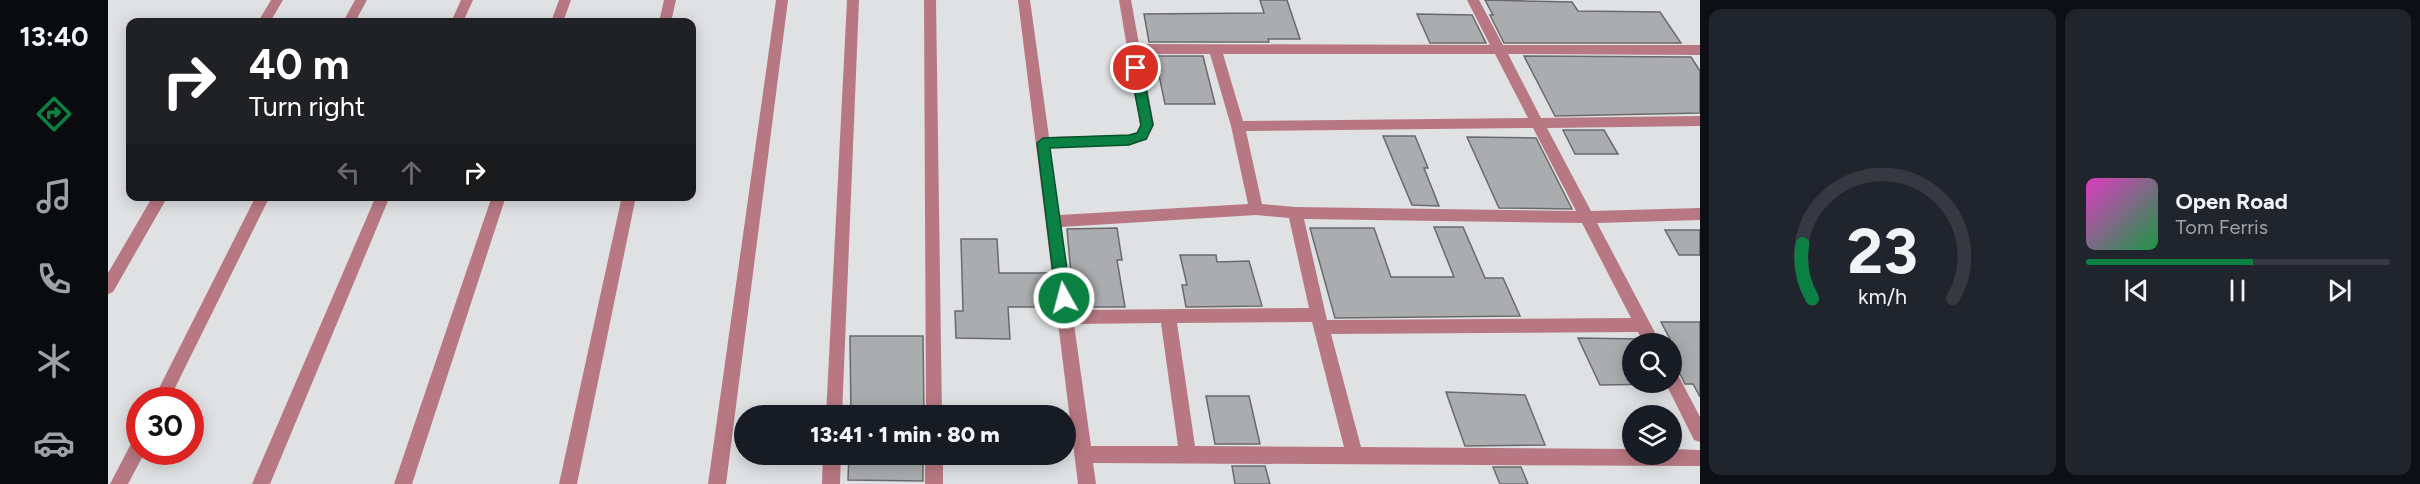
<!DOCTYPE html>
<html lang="en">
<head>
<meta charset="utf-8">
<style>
  body { margin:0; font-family:Figtree,sans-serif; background:#20242c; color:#f1f3f6; height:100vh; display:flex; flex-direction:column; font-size:22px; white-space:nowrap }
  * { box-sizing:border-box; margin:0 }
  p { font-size:20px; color:#9ea1a6 }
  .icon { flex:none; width:33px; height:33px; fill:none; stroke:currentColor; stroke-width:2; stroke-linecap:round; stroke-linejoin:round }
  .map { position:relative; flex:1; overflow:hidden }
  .details { display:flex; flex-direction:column; gap:9px; padding:9px; background:#0d0f14; width:720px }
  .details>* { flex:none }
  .banner { position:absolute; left:18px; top:18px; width:570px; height:183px; border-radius:12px; box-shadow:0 3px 15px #0003; background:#202124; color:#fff; overflow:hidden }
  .tools { position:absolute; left:1514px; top:333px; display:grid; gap:12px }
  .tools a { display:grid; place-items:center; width:60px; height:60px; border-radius:50%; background:#171b24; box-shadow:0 3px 15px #0003; font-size:30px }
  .speed { position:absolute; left:18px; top:387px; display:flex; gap:12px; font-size:30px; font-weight:700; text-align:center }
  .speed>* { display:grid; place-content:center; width:78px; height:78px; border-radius:50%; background:#171b24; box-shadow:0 3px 15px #0003; line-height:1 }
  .speed .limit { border:9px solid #d22; background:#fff; color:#111 }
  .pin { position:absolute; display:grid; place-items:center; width:51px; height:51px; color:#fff; margin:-26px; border:3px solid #fff; border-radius:50%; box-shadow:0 2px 6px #0007 }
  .me { position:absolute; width:66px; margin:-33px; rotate:353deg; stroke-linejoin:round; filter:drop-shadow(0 0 4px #0008) }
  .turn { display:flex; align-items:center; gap:21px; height:126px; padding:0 24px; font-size:27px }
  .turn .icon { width:78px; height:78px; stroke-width:2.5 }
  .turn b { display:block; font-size:42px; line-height:51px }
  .lanes { display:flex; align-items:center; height:57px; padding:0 24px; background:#0003; justify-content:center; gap:30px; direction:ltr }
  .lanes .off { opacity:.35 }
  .details .tile { flex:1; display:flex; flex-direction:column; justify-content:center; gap:9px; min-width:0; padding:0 21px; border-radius:12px; background:#20242c }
  .details .dial { align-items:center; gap:0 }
  .dial svg { height:156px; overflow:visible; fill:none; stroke:#363941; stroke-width:7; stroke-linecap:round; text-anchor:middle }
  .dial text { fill:#f1f3f6; stroke:none }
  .song { display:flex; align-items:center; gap:18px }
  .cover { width:72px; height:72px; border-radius:9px; background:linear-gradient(135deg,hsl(310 70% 55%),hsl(140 70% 35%)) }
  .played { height:6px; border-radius:3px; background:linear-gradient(90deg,#0b8043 55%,#363941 55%) }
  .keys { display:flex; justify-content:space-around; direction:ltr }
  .details .tiles { flex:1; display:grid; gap:9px; grid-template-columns:repeat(2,1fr) }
  .trip { position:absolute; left:626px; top:405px; width:342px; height:60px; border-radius:30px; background:#171b24; box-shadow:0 3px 15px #0003; font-weight:800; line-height:60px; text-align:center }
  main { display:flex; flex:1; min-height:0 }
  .dock { display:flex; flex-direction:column; width:108px; justify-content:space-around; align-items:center; background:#090b0e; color:#9ea1a6 }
  .dock .icon { width:42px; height:42px }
  .dock .on { color:#0b8043 }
  .dock b { font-size:27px; color:#f1f3f6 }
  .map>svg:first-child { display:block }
  .building { fill:#aaacae; stroke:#696a6c; stroke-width:1.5 }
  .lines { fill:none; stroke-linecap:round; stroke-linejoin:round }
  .minor { fill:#b87883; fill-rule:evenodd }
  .route { fill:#0b8043; stroke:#07532c; stroke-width:1.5 }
</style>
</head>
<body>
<main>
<nav class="dock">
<b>13:40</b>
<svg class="icon on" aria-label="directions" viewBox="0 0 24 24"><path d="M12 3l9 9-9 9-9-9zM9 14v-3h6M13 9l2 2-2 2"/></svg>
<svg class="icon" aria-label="music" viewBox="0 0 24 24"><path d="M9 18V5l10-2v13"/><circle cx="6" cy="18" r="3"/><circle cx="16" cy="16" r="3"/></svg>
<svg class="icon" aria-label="phone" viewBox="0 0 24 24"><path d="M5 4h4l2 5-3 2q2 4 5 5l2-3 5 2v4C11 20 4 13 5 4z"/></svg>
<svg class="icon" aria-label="climate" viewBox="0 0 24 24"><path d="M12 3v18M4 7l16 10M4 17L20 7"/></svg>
<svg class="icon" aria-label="car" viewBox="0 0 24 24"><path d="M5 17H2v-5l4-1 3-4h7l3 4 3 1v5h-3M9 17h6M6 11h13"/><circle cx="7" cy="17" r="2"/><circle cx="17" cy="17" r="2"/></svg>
</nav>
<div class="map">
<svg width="1592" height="484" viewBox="0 0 1592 484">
  <rect width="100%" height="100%" fill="#dfe1e3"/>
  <path class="building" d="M1152 0H1179L1192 39H1160L1161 42H1041L1036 14 1156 13Z
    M1377 0 1464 2 1470 11 1552 12 1573 43H1396L1382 15H1385Z
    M1309 14 1364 15 1378 43H1322Z
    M1047 56H1095L1107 104H1057Z
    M1416 56 1583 57 1592 71V113L1447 116Z
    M1455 130H1496L1510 154H1467Z
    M1275 136H1307L1320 168H1316L1331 206 1304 205Z
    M1359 137 1428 138 1464 209 1391 208Z
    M1326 227H1355L1377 278H1395L1412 316 1227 318 1202 228H1266L1283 277H1346Z
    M1009 228 1014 260H1009L1017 307H966L959 229Z
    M1557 230H1592V255H1571Z
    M853 239H889L891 273H942L946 307H900L902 339 848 338 847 311H855Z
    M1072 255H1108L1109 262 1141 261 1154 306 1078 307 1074 285H1079Z
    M1553 322H1592V397L1585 384H1577L1571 372 1563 368V344H1555L1553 339H1562Z
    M742 336H815L816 416H743Z
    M1470 338 1531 339 1533 344H1524V382L1555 384 1492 385Z
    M1338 392 1417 395 1437 445 1357 446Z
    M1098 396H1141L1152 444H1107Z
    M741 454H815V481L740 480Z
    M1124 466H1157L1162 484H1127Z
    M1385 467H1413L1420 484H1392Z"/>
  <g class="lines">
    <path class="minor" d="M163 0H175L162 22H150Z
      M247 0H259L247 22H235Z
      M353 0H365L355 22H343Z
      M451 0H463L455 22H443Z
      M556 0H568L563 22H551Z
      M668 0H680L618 484H600Z
      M739 0H751L734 416H718Z
      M816 0H828L834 416H818Z
      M910 0H922L941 137 1021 135 1029 132 1032 125 1011 0H1023L1031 44 1382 45 1359 0H1371L1395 45H1592V55L1400 54 1433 118 1592 116V126L1439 128 1483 211 1592 208V220L1489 223 1553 344H1536L1530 332 1223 334 1253 447 1524 449V454H1563V449L1592 450V466L985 463 988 484H970ZM1033 54H1102L1123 126 1140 204 951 215 942 148 1021 145 1039 140 1046 125ZM1115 54H1387L1420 118 1135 121ZM1425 128 1468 211 1187 207 1154 204 1138 131ZM1148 215 1181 218 1201 308 964 310 953 227ZM1196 219 1474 223 1523 318 1219 320ZM1204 322 1236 447 1087 446 1069 323ZM1053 323 1070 446H983L966 324Z
      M45 196H60L5 292 0 294V273Z
      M148 196H162L61 400H45Z
      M268 196H282L162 484H144Z
      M384 196H398L304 484H286Z
      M514 196H528L469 484H451Z
      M1563 370 1569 373 1592 417V442L1586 440 1557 382H1563Z
      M32 436V452H37L20 484H2L26 438Z
      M715 454H733L732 484H714Z
      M817 454H835V484H817Z"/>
  </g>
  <path class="route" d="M1028 64 1034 68 1045 125 1038 139 1021 145 942 148 963 298 961 302 956 304 950 302 948 298 929 143 935 138 1021 135 1029 133 1033 125 1022 68Z"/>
</svg>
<div class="tools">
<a><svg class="icon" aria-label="search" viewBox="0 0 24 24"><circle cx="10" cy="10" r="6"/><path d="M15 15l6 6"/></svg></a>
<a><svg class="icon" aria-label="layers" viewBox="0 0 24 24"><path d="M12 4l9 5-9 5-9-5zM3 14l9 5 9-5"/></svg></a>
</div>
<div class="speed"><div class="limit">30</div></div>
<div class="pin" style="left:1028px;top:68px;background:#d93025"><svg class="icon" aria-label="arrive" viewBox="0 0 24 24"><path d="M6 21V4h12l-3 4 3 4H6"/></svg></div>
<svg class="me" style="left:956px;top:298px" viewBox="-20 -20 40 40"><circle r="17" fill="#0b8043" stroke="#fff" stroke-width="3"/><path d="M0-11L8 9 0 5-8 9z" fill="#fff"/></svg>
<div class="trip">13:41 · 1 min · 80 m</div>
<div class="banner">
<div class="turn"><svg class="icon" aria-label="right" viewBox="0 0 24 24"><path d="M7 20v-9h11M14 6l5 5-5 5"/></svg><div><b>40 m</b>Turn right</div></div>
<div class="lanes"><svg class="icon off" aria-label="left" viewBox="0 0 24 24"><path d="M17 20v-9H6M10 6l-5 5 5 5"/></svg><svg class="icon off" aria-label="ahead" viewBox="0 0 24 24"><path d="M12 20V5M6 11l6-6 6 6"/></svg><svg class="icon" aria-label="right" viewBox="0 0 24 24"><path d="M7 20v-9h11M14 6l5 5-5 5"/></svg></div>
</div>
</div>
<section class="details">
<div class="tiles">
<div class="tile dial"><svg viewBox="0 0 100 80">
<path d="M14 69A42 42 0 1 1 86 69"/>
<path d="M14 69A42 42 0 0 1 9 41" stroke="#0b8043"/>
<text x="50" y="56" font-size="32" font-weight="700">23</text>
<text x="50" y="72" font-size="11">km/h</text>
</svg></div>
<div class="tile">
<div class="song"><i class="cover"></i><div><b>Open Road</b><p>Tom Ferris</p></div></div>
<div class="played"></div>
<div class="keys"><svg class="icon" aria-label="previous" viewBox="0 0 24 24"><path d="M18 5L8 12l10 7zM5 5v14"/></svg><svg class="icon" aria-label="pause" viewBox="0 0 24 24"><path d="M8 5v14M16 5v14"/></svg><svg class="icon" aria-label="next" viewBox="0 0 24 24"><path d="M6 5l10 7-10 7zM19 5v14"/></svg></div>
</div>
</div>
</section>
</main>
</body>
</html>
